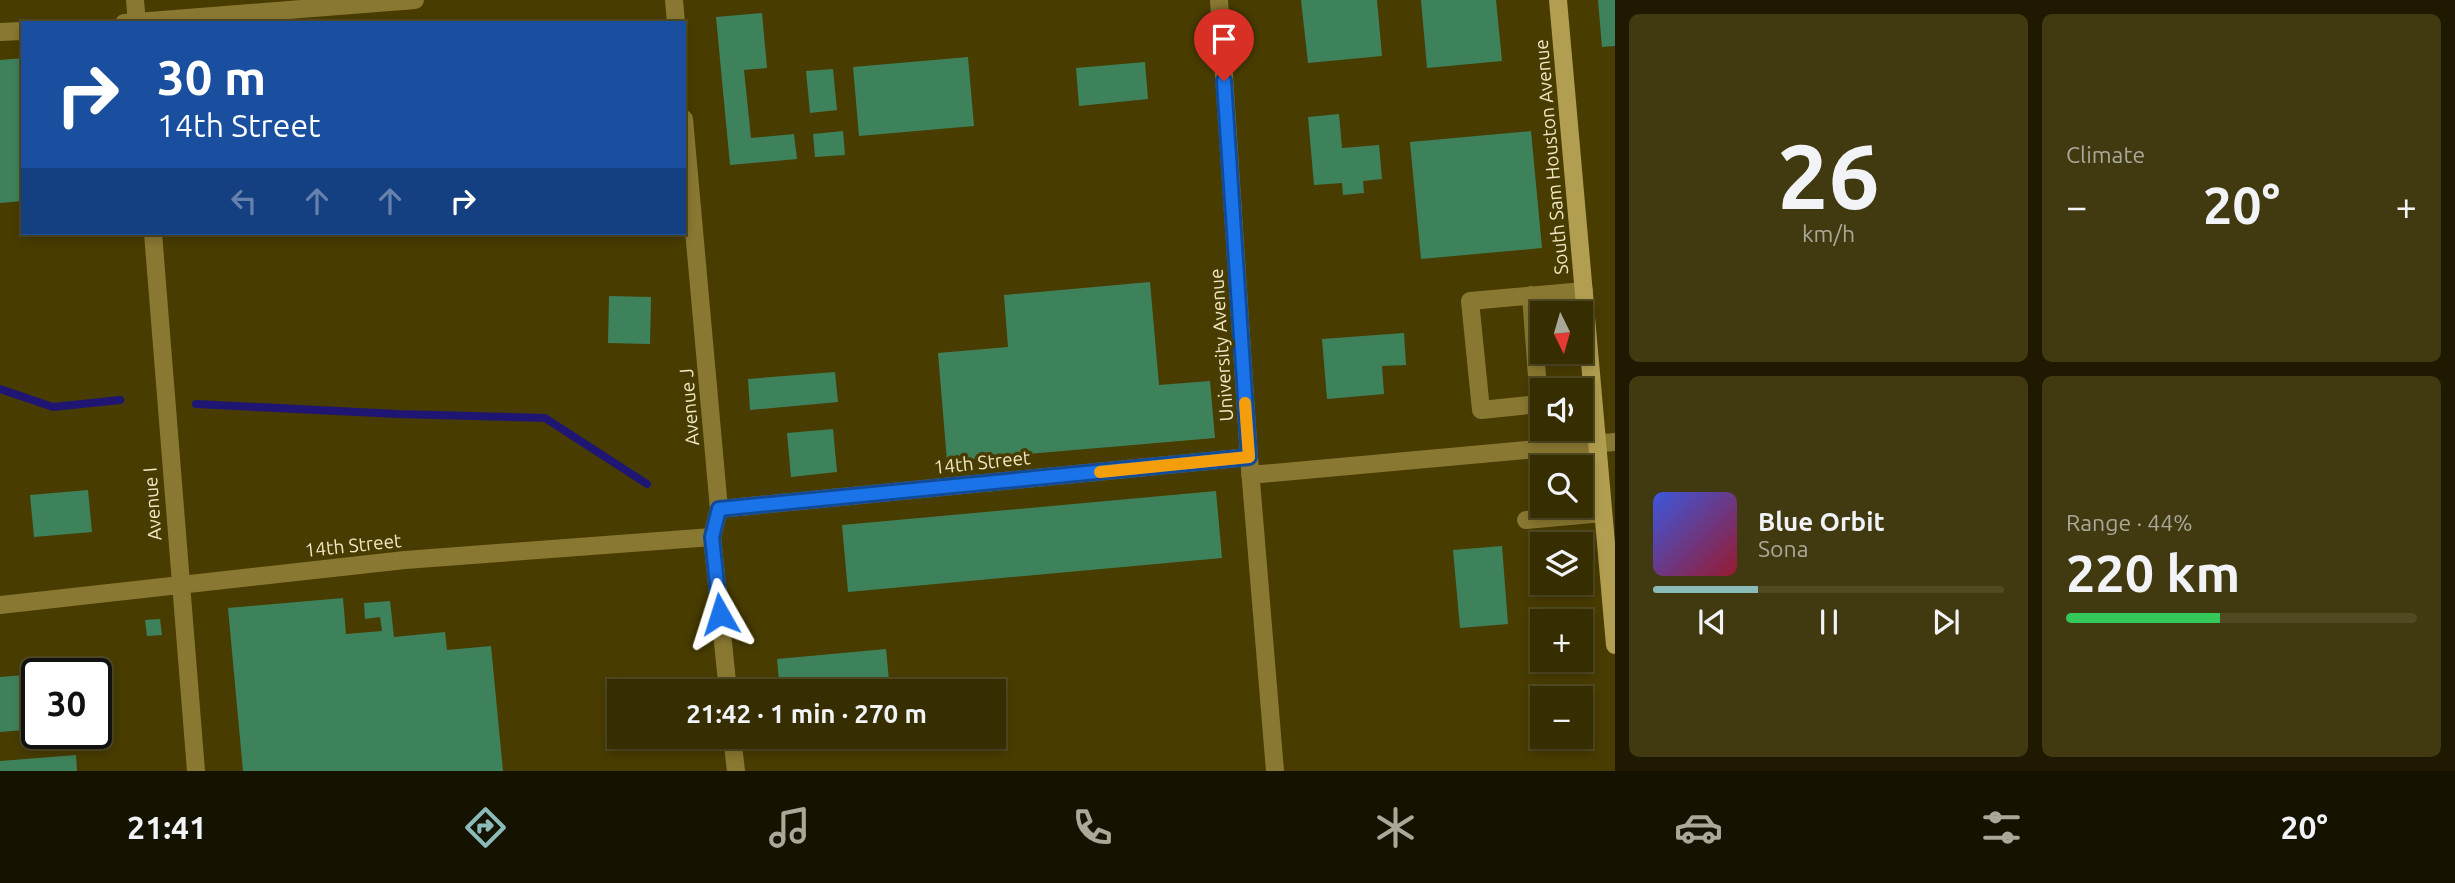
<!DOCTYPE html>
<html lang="en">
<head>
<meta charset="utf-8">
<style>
  body { margin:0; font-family:Ubuntu,sans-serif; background:#41390f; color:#f1f3f6; height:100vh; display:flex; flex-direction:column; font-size:26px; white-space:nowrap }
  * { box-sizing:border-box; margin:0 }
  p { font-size:23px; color:#aaa899 }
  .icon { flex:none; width:38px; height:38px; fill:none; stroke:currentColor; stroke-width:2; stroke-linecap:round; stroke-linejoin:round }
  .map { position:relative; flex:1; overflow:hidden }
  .sheet { display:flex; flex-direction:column; gap:14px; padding:14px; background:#1e1900; width:840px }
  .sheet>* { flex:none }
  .banner { position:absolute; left:21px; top:21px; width:665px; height:214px; border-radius:0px; box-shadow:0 4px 10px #0003,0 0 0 2px #504922; background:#1a4fa0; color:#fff; overflow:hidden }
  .needle { width:46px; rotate:175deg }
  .tools { position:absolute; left:1530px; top:301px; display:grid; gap:14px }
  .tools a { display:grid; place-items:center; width:63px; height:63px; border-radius:0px; background:#362d00; box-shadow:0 4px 10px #0003,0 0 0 2px #504922; font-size:35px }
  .speed { position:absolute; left:21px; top:658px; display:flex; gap:14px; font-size:35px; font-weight:700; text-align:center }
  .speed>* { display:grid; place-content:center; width:91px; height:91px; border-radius:50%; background:#362d00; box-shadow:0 4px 10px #0003,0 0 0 2px #504922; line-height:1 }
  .speed .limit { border:4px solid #111; border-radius:10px; background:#fff; color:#111 }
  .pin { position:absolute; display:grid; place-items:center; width:60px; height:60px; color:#fff; margin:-72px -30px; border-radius:50% 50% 50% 0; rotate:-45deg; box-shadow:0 0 7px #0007 }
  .pin .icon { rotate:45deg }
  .me { position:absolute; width:77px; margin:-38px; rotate:354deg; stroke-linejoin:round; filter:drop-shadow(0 0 5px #0008) }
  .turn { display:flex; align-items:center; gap:24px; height:147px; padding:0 21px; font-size:32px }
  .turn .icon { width:91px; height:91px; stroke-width:2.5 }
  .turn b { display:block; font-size:49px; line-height:60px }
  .lanes { display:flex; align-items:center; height:66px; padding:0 21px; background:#0003; justify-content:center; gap:35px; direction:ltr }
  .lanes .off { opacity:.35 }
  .big { font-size:52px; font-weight:600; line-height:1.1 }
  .sheet .widget { flex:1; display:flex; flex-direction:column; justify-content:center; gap:10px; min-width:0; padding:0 24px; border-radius:10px; background:#41390f }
  .sheet .dial { align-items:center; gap:0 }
  .dial b { font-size:91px; line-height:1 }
  .song { display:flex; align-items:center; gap:21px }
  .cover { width:84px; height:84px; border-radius:10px; background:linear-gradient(135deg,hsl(230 70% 55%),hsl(350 70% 35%)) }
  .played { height:7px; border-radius:4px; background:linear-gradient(90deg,#8bbbb9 30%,#504922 30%) }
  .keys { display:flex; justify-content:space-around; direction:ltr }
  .heat { display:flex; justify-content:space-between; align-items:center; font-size:38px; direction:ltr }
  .charge { height:10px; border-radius:5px; background:linear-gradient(90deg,#34c759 44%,#504922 0) }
  .sheet .tiles { flex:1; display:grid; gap:14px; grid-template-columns:repeat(2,1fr) }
  .trip { position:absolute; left:607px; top:679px; width:399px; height:70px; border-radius:0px; background:#362d00; box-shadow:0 4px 10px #0003,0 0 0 2px #504922; font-weight:600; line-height:70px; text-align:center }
  .dock { display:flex; height:112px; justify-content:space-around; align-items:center; background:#161200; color:#aaa899 }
  .dock .icon { width:49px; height:49px }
  .dock .on { color:#8bbbb9 }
  .dock b { font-size:32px; color:#f1f3f6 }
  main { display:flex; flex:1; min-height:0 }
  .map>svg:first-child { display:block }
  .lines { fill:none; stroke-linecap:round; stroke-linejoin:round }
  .stream { stroke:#1f1673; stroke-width:8 }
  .building { fill:#3e825b }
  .minor { stroke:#897831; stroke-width:18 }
  .major { stroke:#b19e50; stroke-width:18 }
  .route-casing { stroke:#114b97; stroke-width:18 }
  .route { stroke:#1a73e8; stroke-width:12 }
  .slow { stroke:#f59e0b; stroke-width:12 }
  .labels { text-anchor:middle; stroke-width:7; stroke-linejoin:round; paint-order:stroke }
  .street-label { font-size:19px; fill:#f0e7c4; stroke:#483c00 }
</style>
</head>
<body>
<main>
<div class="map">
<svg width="1615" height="771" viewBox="0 0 1615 771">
  <rect width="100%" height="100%" fill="#483c00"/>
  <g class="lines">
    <path class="stream" d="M0 389 53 407 120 400
      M196 404 398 414 545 418 647 484"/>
  </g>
  <path class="building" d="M1301 0H1377L1382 56 1308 63Z
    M1421 0H1496L1502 61 1427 68Z
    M1598 0H1615V46L1602 47Z
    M762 13 767 68 744 70 751 138 794 134 797 159 730 165 716 17Z
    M968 57 974 126 859 136 853 67Z
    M23 58V201L0 203V60Z
    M1145 62 1148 99 1079 106 1076 68Z
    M833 69 837 110 810 113 806 71Z
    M1339 114 1342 148 1379 145 1382 179 1363 181 1364 193 1343 195 1342 183 1314 185 1308 117Z
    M843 131 845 155 815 157 813 134Z
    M1531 131 1542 248 1421 259 1410 142Z
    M1150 282 1159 385 1210 381 1215 438 947 461 938 353 1008 347 1004 295Z
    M609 296 651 297 650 344 608 343Z
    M1404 333 1406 365 1382 366 1384 394 1327 399 1322 339Z
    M835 372 838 402 750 410 748 379Z
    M833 429 837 472 791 477 787 433Z
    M88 490 92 532 34 537 30 495Z
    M1216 491 1222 558 848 592 842 525Z
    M1502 546 1508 624 1460 628 1453 550Z
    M343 598 346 634 382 631 380 617 365 619 364 603 390 601 394 637 445 632 447 650 491 646 503 771H243L228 608Z
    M160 619 162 635 147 636 145 620Z
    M886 649 890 691H780L777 659Z
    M37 674V729L0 732V677Z
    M76 755 77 771H0V761Z"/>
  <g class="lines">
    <path class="minor" d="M135 0 137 23
      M674 0 676 23
      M1219 0 1249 457 1275 771
      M124 23 415 0
      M0 32 23 31
      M684 119 719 509 712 537 728 691
      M153 233 196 771
      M1531 295 1539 404 1481 410 1470 301 1584 291
      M1250 475 1615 442
      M719 509 1249 457
      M1526 520 1603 513
      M0 605 405 560 712 537
      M732 737 736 771"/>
    <path class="major" d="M1558 0 1615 645"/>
  </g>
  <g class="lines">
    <defs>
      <path id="route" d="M720 614 712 537 719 509 1249 457 1224 81"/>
    </defs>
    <use href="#route" class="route-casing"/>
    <use href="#route" class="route"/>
    <path class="slow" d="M1100 472 1249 457 1245 403"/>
  </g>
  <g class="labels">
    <g class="street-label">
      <text transform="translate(1551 157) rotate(-95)" y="7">South Sam Houston Avenue</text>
      <text transform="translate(1221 345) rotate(-94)" y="7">University Avenue</text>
      <text transform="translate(689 407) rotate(-95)" y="7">Avenue J</text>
      <text transform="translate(982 462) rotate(-6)" y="7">14th Street</text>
      <text transform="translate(152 504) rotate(-94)" y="7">Avenue I</text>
      <text transform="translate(353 545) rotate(-6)" y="7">14th Street</text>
    </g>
  </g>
</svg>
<div class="tools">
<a><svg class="needle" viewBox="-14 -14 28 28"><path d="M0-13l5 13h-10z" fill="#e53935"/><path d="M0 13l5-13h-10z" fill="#aaa899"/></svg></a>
<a><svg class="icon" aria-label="sound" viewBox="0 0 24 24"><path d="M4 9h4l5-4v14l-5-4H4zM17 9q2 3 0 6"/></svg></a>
<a><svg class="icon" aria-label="search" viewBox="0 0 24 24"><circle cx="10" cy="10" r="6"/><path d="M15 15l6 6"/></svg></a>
<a><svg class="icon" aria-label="layers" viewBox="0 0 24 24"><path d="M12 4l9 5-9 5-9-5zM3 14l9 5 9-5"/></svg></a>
<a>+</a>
<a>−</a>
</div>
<div class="speed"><div class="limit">30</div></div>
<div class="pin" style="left:1224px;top:81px;background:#d93025"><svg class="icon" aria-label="arrive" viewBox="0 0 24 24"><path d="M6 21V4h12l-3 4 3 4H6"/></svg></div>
<svg class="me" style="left:720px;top:614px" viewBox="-20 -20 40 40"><path d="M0-17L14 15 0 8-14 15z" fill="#1a73e8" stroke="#fff" stroke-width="4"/></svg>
<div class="trip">21:42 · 1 min · 270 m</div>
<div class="banner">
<div class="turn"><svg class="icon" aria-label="right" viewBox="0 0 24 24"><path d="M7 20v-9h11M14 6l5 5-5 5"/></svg><div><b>30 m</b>14th Street</div></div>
<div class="lanes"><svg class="icon off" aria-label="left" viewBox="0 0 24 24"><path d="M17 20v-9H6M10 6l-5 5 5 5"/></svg><svg class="icon off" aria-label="ahead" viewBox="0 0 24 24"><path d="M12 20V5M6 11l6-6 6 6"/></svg><svg class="icon off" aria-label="ahead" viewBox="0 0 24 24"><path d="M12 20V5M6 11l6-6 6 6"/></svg><svg class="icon" aria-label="right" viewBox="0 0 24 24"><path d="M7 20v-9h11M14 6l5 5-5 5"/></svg></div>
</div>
</div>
<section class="sheet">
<div class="tiles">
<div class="widget dial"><b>26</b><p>km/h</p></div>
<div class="widget"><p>Climate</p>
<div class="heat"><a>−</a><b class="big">20°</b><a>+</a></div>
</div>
<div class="widget">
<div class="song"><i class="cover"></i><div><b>Blue Orbit</b><p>Sona</p></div></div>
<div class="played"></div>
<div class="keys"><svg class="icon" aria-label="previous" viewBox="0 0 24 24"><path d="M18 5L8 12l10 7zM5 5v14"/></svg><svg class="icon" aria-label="pause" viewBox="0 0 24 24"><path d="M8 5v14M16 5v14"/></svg><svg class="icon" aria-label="next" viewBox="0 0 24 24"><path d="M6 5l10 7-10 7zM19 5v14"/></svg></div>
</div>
<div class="widget"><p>Range · 44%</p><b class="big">220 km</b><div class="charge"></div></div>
</div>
</section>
</main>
<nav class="dock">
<b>21:41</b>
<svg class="icon on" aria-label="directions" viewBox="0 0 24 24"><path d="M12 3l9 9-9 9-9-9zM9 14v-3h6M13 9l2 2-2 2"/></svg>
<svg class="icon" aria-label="music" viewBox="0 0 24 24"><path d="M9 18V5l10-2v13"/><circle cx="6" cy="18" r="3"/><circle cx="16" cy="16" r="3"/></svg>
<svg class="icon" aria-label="phone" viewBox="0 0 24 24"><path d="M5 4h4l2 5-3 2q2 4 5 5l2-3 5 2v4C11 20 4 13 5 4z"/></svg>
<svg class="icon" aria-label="climate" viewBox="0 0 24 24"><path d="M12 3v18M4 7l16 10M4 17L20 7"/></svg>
<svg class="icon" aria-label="car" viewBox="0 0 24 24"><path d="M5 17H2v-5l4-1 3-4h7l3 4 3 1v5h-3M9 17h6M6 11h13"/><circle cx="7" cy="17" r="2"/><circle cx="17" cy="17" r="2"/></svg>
<svg class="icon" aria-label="filters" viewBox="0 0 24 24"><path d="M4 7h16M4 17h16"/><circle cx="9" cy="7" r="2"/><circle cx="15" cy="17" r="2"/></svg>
<b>20°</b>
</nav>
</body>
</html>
